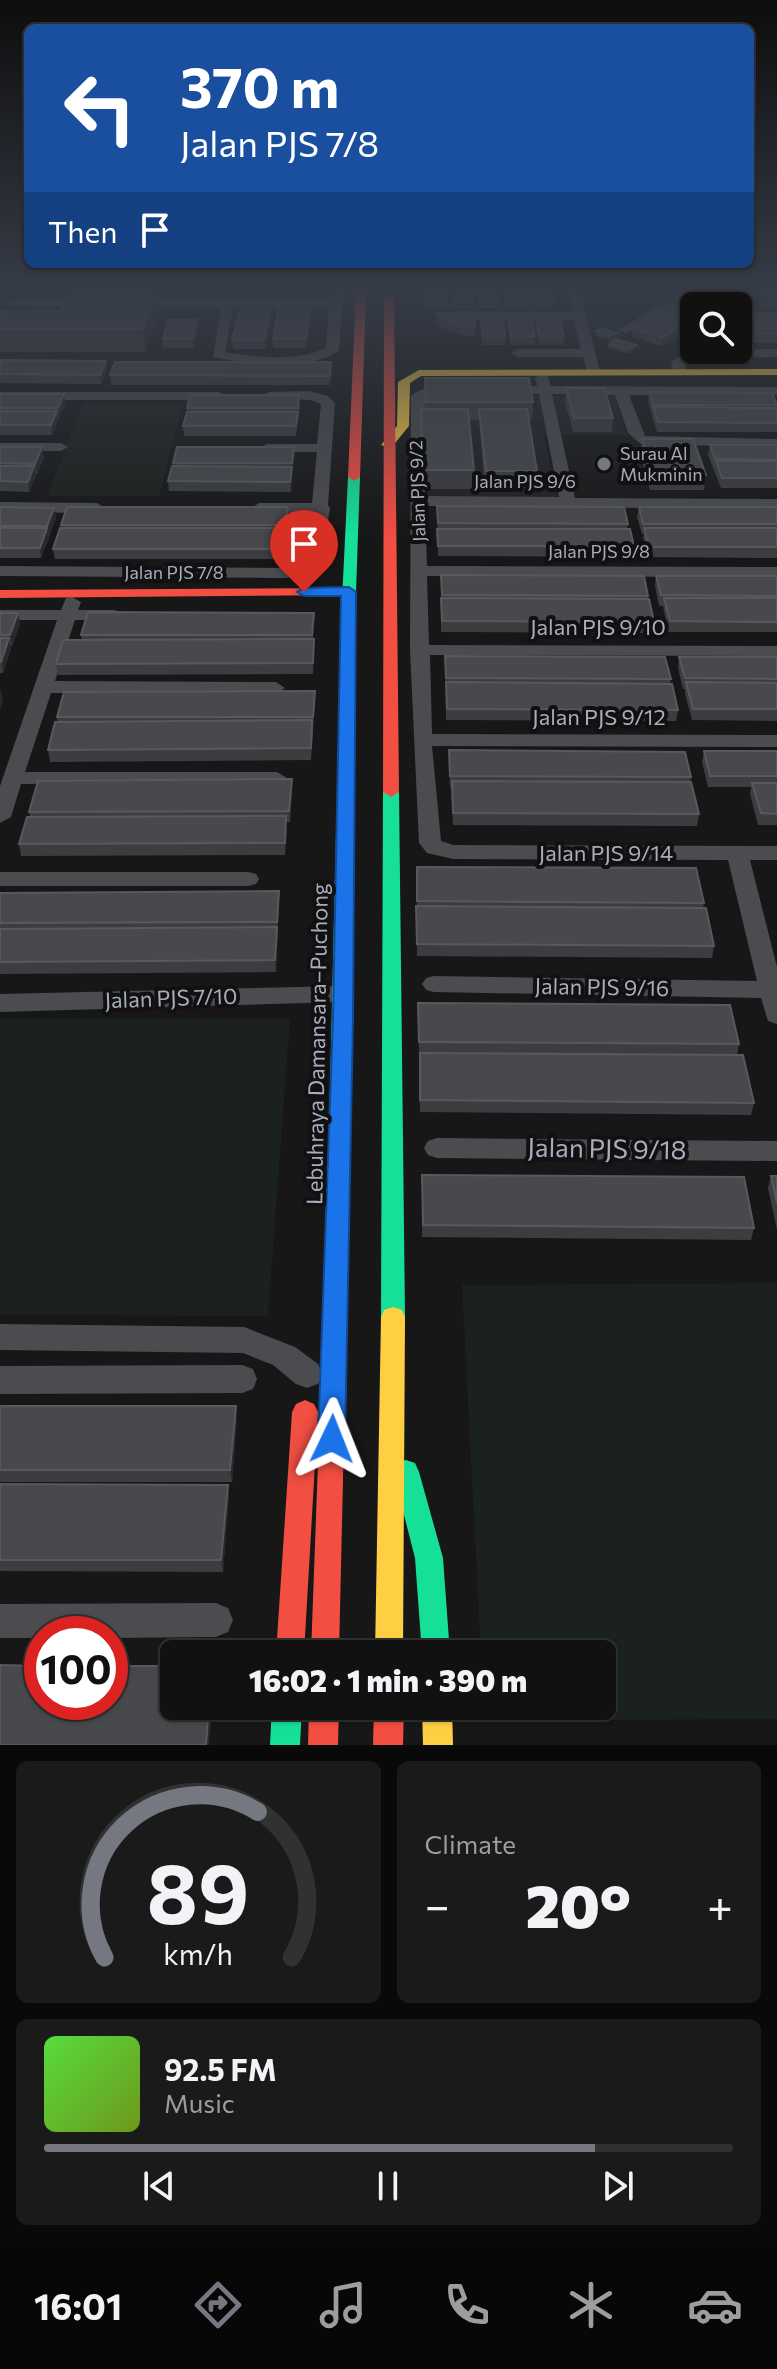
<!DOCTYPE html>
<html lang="en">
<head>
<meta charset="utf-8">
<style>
  body { margin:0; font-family:Commissioner,sans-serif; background:#1a1a1a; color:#f1f3f6; height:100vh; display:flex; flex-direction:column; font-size:30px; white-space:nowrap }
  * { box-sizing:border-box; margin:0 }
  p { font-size:26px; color:#9c9d9f }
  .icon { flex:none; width:44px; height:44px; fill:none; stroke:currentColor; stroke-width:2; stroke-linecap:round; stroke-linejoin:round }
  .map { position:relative; height:1745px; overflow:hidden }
  .panel { display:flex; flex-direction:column; gap:16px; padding:16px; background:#090909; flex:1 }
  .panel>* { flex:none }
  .banner { position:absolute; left:24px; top:24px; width:730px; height:244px; border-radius:12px; box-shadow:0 2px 6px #0004,0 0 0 2px #303131; background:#1a4fa0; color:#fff; overflow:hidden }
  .controls { position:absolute; left:680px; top:292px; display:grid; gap:16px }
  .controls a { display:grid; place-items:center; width:72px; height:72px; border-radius:12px; background:#111; box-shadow:0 2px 6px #0004,0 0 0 2px #303131; font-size:40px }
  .speed { position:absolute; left:24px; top:1616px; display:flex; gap:16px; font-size:40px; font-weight:700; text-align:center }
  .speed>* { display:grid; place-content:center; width:104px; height:104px; border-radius:50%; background:#111; box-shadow:0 2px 6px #0004,0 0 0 2px #303131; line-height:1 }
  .speed .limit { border:12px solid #d22; background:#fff; color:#111 }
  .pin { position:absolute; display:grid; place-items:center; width:68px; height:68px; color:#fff; margin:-82px -34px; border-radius:50% 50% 50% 0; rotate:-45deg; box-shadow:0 0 8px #0007 }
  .pin .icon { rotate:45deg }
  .me { position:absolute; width:88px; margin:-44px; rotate:2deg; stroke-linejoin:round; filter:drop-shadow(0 0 6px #0008) }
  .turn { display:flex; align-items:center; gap:28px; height:168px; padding:0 24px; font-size:36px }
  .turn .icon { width:104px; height:104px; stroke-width:2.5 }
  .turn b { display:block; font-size:56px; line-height:68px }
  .then { display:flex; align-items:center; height:76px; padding:0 24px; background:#0003; gap:16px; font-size:30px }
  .big { font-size:60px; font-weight:800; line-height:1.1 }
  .panel .tile { flex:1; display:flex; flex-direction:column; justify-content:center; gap:12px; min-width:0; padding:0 28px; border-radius:12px; background:#1a1a1a }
  .panel .dial { align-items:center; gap:0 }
  .dial svg { height:208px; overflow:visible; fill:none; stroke:#303131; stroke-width:7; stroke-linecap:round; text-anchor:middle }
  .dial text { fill:#f1f3f6; stroke:none }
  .song { display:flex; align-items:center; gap:24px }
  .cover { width:96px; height:96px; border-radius:12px; background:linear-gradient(135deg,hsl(110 70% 55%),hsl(80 70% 35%)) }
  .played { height:8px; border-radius:4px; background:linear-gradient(90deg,#757880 80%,#303131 80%) }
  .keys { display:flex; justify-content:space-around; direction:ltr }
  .heat { display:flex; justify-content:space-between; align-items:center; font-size:44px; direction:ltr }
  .panel .tiles { flex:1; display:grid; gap:16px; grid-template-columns:1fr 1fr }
  .tile:last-child { grid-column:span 2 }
  .trip { position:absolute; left:160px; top:1640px; width:456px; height:80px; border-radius:12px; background:#111; box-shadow:0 2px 6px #0004,0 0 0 2px #303131; font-weight:800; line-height:80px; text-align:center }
  .tabs { display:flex; height:128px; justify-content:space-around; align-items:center; background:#070707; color:#9c9d9f }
  .tabs .icon { width:56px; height:56px }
  .tabs .on { color:#757880 }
  .tabs b { font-size:36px; color:#f1f3f6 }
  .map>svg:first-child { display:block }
  .built { fill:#212124 }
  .green { fill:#1b211c }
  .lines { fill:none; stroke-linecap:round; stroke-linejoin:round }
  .street { fill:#4b4c50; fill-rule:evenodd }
  .fast { fill:#16e098; fill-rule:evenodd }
  .slow { fill:#ffcf43; fill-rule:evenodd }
  .jam { fill:#f24e42; fill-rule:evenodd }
  .wall { fill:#3c3d40 }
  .shaded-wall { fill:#28292a }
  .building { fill:#48494d; stroke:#57595e; stroke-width:2 }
  .route { fill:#1a73e8; stroke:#114b97; stroke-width:2 }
  .poi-dot { fill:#757880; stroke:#111113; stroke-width:3 }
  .labels { text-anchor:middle; stroke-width:8; stroke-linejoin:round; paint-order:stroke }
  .far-poi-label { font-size:18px; fill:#a8adb8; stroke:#111113; text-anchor:start }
  .far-street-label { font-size:18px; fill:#a8adb8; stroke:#111113 }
  .street-label { font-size:22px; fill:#a8adb8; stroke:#111113 }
  .near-street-label { font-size:26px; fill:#a8adb8; stroke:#111113 }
</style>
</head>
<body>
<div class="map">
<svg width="777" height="1745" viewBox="0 0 777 1745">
  <rect width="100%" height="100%" fill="#171717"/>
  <path class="built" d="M412 394 615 396 627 435H544L558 500H407Z"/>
  <path class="green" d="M585 291H682L607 330 595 329Z
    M83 403H183L159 496H47Z
    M0 1018 290 1019 268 1316 0 1315Z
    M777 1283V1719L485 1721 484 1706H602V1654H481L462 1285Z"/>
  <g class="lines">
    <path class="street" d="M331 291H343L339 350C314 372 244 364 213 357L221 307H127L121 303 127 299 330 300ZM233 307 329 308 326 348C298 362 255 357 225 352Z
      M568 291H580L600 372 598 375H588L583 357H518L511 353 518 349H581L574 320 458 319 452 315 458 311 573 312Z
      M685 291H701L627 333 617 330Z
      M14 299H93L99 303 93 307 10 306 8 303Z
      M777 349V357L692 358 685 363 687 372 680 376 673 372 671 362 689 350Z
      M542 374 547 375 551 386 777 387V395H629L645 436 777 439V447L641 444 628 433 615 395 552 394 575 498 777 499V509L425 506 427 566 777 567V577L427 576 429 645 777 646V656L430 655 432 734 777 735V747L432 746 441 841 453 845 777 846V860H750L777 967V1024L768 1021 761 998 434 992 426 990 422 984 426 978 434 976 757 981 728 860 453 859 427 853 419 843 410 650 411 396C421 386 450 382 461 390L454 394 425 397V496L559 497 539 394H504L497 390 504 386H537L535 378Z
      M309 391 328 396 335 403 328 505 330 508 321 566 287 578 0 576V566L285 568 307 559 311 513H259L251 508 259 503H312L317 452H267L260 448 267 444H317L321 404C303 393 278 407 262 396L269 392Z
      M0 392H219L226 396 219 400H0Z
      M0 443H61L68 447 61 451H0Z
      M0 502 97 503 105 508 97 513 0 512Z
      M72 597 81 602 78 610H115L124 615 115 620H75L55 681 276 682 285 688 276 694 51 693 25 772H277L287 778 284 782 21 784 11 817 0 823V786L57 620H0V610H61L66 598Z
      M0 872H248L256 874 259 879 256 884 248 886H0Z
      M341 986 350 988 353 994 350 1000 341 1002 0 1012V994Z
      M437 1138 777 1141V1161L437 1158 428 1155 424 1148 428 1141Z
      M0 1324 244 1327 295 1347 318 1364 322 1374 318 1384 307 1388 296 1384 273 1365 243 1353 0 1350Z
      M242 1365 253 1369 257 1379 253 1389 242 1393 0 1394V1366Z
      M216 1603 228 1608 233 1620 228 1632 216 1637 110 1638V1634H42V1638H0V1604Z"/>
    <path class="fast" d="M354 473 360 477 355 621 349 1216 346 1223 338 1225 330 1223 327 1216 341 621 348 477Z
      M391 787 399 792 405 1317 402 1324 393 1327 384 1324 381 1317 383 792Z
      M406 1460 415 1463 419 1472 443 1558 450 1654H422L415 1558 393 1472 397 1463Z
      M272 1706H302L300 1745H270Z"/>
    <path class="slow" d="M777 369V375L421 376 410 383 409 426 391 448 381 445 397 426 398 382 419 370Z
      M393 1307 402 1310 405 1317 403 1654H375L381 1317 384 1310Z
      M422 1706H452L453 1745H423Z"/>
    <path class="jam" d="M356 291H366L360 477 354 481 348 477Z
      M389 296 394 299 399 792 391 797 383 792 384 299Z
      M349 588 356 592 354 595 0 598V590Z
      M338 1207 346 1209 349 1216 339 1654H311L327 1216 330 1209Z
      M305 1400 314 1404 318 1412 304 1654H276L292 1412 296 1404Z
      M309 1706H339L338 1745H308Z
      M374 1706H404L403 1745H373Z"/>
  </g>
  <path class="wall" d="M48 291H140L158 314 145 352H0V311H61L69 295H49Z
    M195 291H312V295L195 296Z
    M425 291H446V308H425Z
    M451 291H473L474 308H453Z
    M477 291H499L500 308H479Z
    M503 291H526L528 300 527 308H506Z
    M529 291H552L554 300 553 308H532Z
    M704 291H752L744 296 740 295V298L694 306V327L684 333 682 332 681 335 662 346 632 337 633 329 657 319V316Z
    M762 291H777V307H765L761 298Z
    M311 303V312L306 348H273V339Z
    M273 312 265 349H233L232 340Z
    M436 313 475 327V336H466L437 326Z
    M738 313H777V343H738Z
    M481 315 505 336V345H482Z
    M508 315 535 336 534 345H511L507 323Z
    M535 315 564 336 563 345H539L535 324Z
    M198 329 193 348H163V339Z
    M596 331 617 333V337L610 340 596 336Z
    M609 344 636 345 635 349 628 354 608 348Z
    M0 360 107 370 101 384 0 383Z
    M331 371 330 385H111L110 375Z
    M425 378 533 402 532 420H529L537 471 536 490H485L479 420H469L474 470V489H423L421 409H425Z
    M566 388 613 418 612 432H573L565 402Z
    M649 392 777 404V432H657L648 402Z
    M0 394H64L65 404 59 418H58V421L52 435H0Z
    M300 405 296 436H184L183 426 187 408Z
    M642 439 706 475 704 490H650L640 454Z
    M710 445H777V488H721L708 455Z
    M0 447 44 457 37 474H35L36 476 29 492 0 491Z
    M294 447V457L291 492 169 491 168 481 173 466V463Z
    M437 506 628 524 627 529 634 546 633 557 438 556Z
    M0 507 54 508 56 518 41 558H0Z
    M287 507 288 517 284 559H55L53 549 61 528V525Z
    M639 507H777V558L648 557 643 538 644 534H642L637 517Z
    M441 575 648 596V599L654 622 653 633 441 632Z
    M656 576H777V632H668L663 606H659L655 586Z
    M0 613 20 624 12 646H10L11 649 3 673H0Z
    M314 613 313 639 314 650 313 674 58 675 56 664 82 640 81 635Z
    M445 656 671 679 670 684 678 710 676 721 446 720Z
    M679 657H777V721L692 720 685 694V689H683L678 668Z
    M315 702 311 760 50 762 48 750 57 722V717Z
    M449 750 691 777 690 782 699 814 697 826 453 825 451 787H450Z
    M704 751H777V825H758L750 794 751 787H708L702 762Z
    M292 779V791L290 822H287L285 855 21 856 19 844 30 817 29 812Z
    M417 867 704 903 703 908 714 946 712 958 417 956Z
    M279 891V903L276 972 0 974V893Z
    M418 1003 739 1044 737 1055 754 1103 751 1115 420 1112Z
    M422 1175 754 1228 751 1240 422 1237Z
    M771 1176H777V1230L768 1188Z
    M0 1406 237 1418 232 1482H0Z
    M0 1484 229 1496 223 1572 0 1571Z"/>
  <path class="shaded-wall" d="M737 291H741L740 298 726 306H714Z
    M156 292 158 314 145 352 143 329Z
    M272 303 273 312 265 349 264 340Z
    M311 303V312L306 348V339Z
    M694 318V327L684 333 686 324Z
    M197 320 198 329 193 348 192 339Z
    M682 326 681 335 662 346 663 337Z
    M617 333V337L610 340 611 335Z
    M636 345 635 349 628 354 629 349Z
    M106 361 107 370 101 384 100 375Z
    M64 394 65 404 59 418 58 408Z
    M57 411 58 421 52 435 51 425Z
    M42 447 44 457 37 474 35 464Z
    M294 447V457L291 492 290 482Z
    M34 466 36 476 29 492 28 482Z
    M54 508 56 518 49 536 47 526Z
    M47 528 49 539 41 558 40 548Z
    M18 613 20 624 12 646 10 635Z
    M9 638 11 649 3 673 1 662Z
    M1 690 3 701 0 710V692Z
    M292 779V791L290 822 289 811Z
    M286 816 287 827 285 855V843Z
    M279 891V903L276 972 275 960Z
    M236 1406 237 1418 232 1482 230 1470Z
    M228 1485 229 1496 223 1572 221 1560Z
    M209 1706H212L209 1745H206Z"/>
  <path class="building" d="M425 291H446V299H426Z
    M452 291H473L474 300 453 299Z
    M479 291H499L500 300H479Z
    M505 291H526L528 300H506Z
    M531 291H552L554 300H533Z
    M704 291H737L714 306H694V318L686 324 657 316Z
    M763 291H777V298H767Z
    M70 292H156L143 329H0V311H61Z
    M242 303H272L264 340H232Z
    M279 303H311L306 339H273Z
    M436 313 474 314 475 327 466 328 437 317Z
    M738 313H777V322H738Z
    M481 315H502L505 336H482Z
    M508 315H531L535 336H511Z
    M535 315H559L564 336H539Z
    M653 318 682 326 663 337 633 329Z
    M168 320H197L192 339H163Z
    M738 324H777V334H738Z
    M602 328 617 333 611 335 596 331Z
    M615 339 636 345 629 349 609 344Z
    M0 360 106 361 100 375 0 374Z
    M115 362H331L330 376 110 375Z
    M425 378H529L533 402H426Z
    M566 388H604L613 418H574Z
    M649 392 772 393 777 405H653Z
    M0 394H64L58 408H0Z
    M190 395H299L298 408H187Z
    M653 407 777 408V423L658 422Z
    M421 409H468L474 470H423Z
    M479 409H527L537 471H486Z
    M0 411H57L51 425H0Z
    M187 412H298L296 426H183Z
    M642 439H693L706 475H652Z
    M710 445H777V460L715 459Z
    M0 447H42L35 464 0 463Z
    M177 447H294L292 463H173Z
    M716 461H777V478H722Z
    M0 466H34L28 482 0 481Z
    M172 466 292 467 290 482 168 481Z
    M437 506 624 507 628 524 438 523Z
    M0 507 54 508 47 526H0Z
    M67 507H287L286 525H61Z
    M639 507H777V524H643Z
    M0 528H47L40 548H0Z
    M60 528H286L284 549H53Z
    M644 528H777V547H649Z
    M437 529H630L634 546H438Z
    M441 575 644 576 648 596 442 595Z
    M656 576H777V596L661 595Z
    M441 598 649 599 654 622 442 621Z
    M664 598H777V622L670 621Z
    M88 612 314 613 312 635H81Z
    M0 613H18L10 635H0Z
    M0 638H9L1 662H0Z
    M314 639 313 663 56 664 63 640Z
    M445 656 665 657 671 679 446 678Z
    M679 657H777V679L685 678Z
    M446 682 672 684 678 710 447 709Z
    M686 682 777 683V709H693Z
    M315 691 313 717H57L64 692Z
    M312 720 311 748 48 750 55 722Z
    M449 750 685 752 691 777 450 776Z
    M704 751H777V776H710Z
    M292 779 289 811 29 812 38 781Z
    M452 781 691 782 699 814 453 813Z
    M752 783H777V814L761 813Z
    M286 816 285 843 19 844 27 817Z
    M417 867 696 868 704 903 417 901Z
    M279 891 277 922 0 923V893Z
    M416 906 706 908 714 946 417 944Z
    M277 927 275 960 0 962V929Z
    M418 1003 730 1005 739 1044 419 1042Z
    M420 1053 743 1055 754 1103 420 1100Z
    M422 1175 744 1177 754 1228 423 1225Z
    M771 1176H777V1203Z
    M0 1406H236L230 1470H0Z
    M0 1484 228 1485 221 1560H0Z
    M0 1665 42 1666V1702H110V1666H174V1706H209L206 1745H0Z"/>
  <linearGradient id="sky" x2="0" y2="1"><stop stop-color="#0d0d0d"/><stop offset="0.54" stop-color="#363c47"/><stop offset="1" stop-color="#363c47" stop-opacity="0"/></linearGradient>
  <rect width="777" height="536" fill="url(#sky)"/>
  <path class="route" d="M349 587 356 592 353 1018 345 1439 341 1448 332 1452 322 1448 318 1439 333 1018 341 596H304L297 592 304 588Z"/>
  <circle class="poi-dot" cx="604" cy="464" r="8"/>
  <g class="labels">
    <g class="far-poi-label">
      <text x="620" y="460">Surau Al<tspan x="620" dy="21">Mukminin</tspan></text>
    </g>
    <g class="far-street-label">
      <text x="525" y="488">Jalan PJS 9/6</text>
      <text transform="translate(418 491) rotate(-92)" y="6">Jalan PJS 9/2</text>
      <text x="599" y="558">Jalan PJS 9/8</text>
      <text x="174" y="579">Jalan PJS 7/8</text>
    </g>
    <g class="street-label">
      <text x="598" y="635">Jalan PJS 9/10</text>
      <text x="599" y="725">Jalan PJS 9/12</text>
      <text x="606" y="861">Jalan PJS 9/14</text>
      <text transform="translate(602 987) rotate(1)" y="8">Jalan PJS 9/16</text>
      <text transform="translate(171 998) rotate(-2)" y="8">Jalan PJS 7/10</text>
      <text transform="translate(317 1044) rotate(-89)" y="8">Lebuhraya Damansara–Puchong</text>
    </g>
    <g class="near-street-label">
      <text transform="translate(607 1149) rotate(1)" y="9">Jalan PJS 9/18</text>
    </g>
  </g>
</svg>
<div class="controls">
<a><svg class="icon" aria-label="search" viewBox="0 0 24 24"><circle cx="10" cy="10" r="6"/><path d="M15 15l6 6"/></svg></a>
</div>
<div class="speed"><div class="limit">100</div></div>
<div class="pin" style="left:304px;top:592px;background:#d93025"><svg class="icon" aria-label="arrive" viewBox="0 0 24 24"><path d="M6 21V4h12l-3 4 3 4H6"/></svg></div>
<svg class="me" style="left:332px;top:1439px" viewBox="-20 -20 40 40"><path d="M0-17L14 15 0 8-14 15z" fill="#1a73e8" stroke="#fff" stroke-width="4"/></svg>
<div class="trip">16:02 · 1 min · 390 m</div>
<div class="banner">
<div class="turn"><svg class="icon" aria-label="left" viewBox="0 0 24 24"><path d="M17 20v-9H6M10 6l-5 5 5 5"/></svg><div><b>370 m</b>Jalan PJS 7/8</div></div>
<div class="then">Then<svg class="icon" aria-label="arrive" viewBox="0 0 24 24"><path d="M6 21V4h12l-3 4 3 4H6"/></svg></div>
</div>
</div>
<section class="panel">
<div class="tiles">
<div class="tile dial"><svg viewBox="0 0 100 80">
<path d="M14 69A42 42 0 1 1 86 69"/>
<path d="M14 69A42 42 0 0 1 73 13" stroke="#757880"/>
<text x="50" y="56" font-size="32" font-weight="700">89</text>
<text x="50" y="72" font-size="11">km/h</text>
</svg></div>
<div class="tile"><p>Climate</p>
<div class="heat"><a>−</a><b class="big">20°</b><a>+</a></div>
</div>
<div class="tile">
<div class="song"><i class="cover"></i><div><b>92.5 FM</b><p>Music</p></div></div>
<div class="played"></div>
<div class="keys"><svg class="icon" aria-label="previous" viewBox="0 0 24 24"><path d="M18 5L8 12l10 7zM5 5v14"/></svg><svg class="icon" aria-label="pause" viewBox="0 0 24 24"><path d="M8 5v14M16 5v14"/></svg><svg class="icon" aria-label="next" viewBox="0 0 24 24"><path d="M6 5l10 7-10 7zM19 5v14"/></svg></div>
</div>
</div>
</section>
<nav class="tabs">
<b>16:01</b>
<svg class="icon on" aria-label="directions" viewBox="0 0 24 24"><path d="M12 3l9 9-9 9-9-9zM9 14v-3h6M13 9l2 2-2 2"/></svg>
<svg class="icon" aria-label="music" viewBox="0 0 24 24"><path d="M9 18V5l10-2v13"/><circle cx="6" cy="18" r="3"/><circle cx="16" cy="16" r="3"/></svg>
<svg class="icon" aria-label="phone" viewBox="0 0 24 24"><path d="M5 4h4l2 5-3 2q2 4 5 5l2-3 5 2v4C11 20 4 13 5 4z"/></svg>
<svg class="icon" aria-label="climate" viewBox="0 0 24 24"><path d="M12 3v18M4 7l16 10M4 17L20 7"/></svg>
<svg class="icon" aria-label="car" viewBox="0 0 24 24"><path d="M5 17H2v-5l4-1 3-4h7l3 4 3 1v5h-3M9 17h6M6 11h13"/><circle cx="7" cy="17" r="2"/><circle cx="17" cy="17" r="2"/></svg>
</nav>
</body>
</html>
